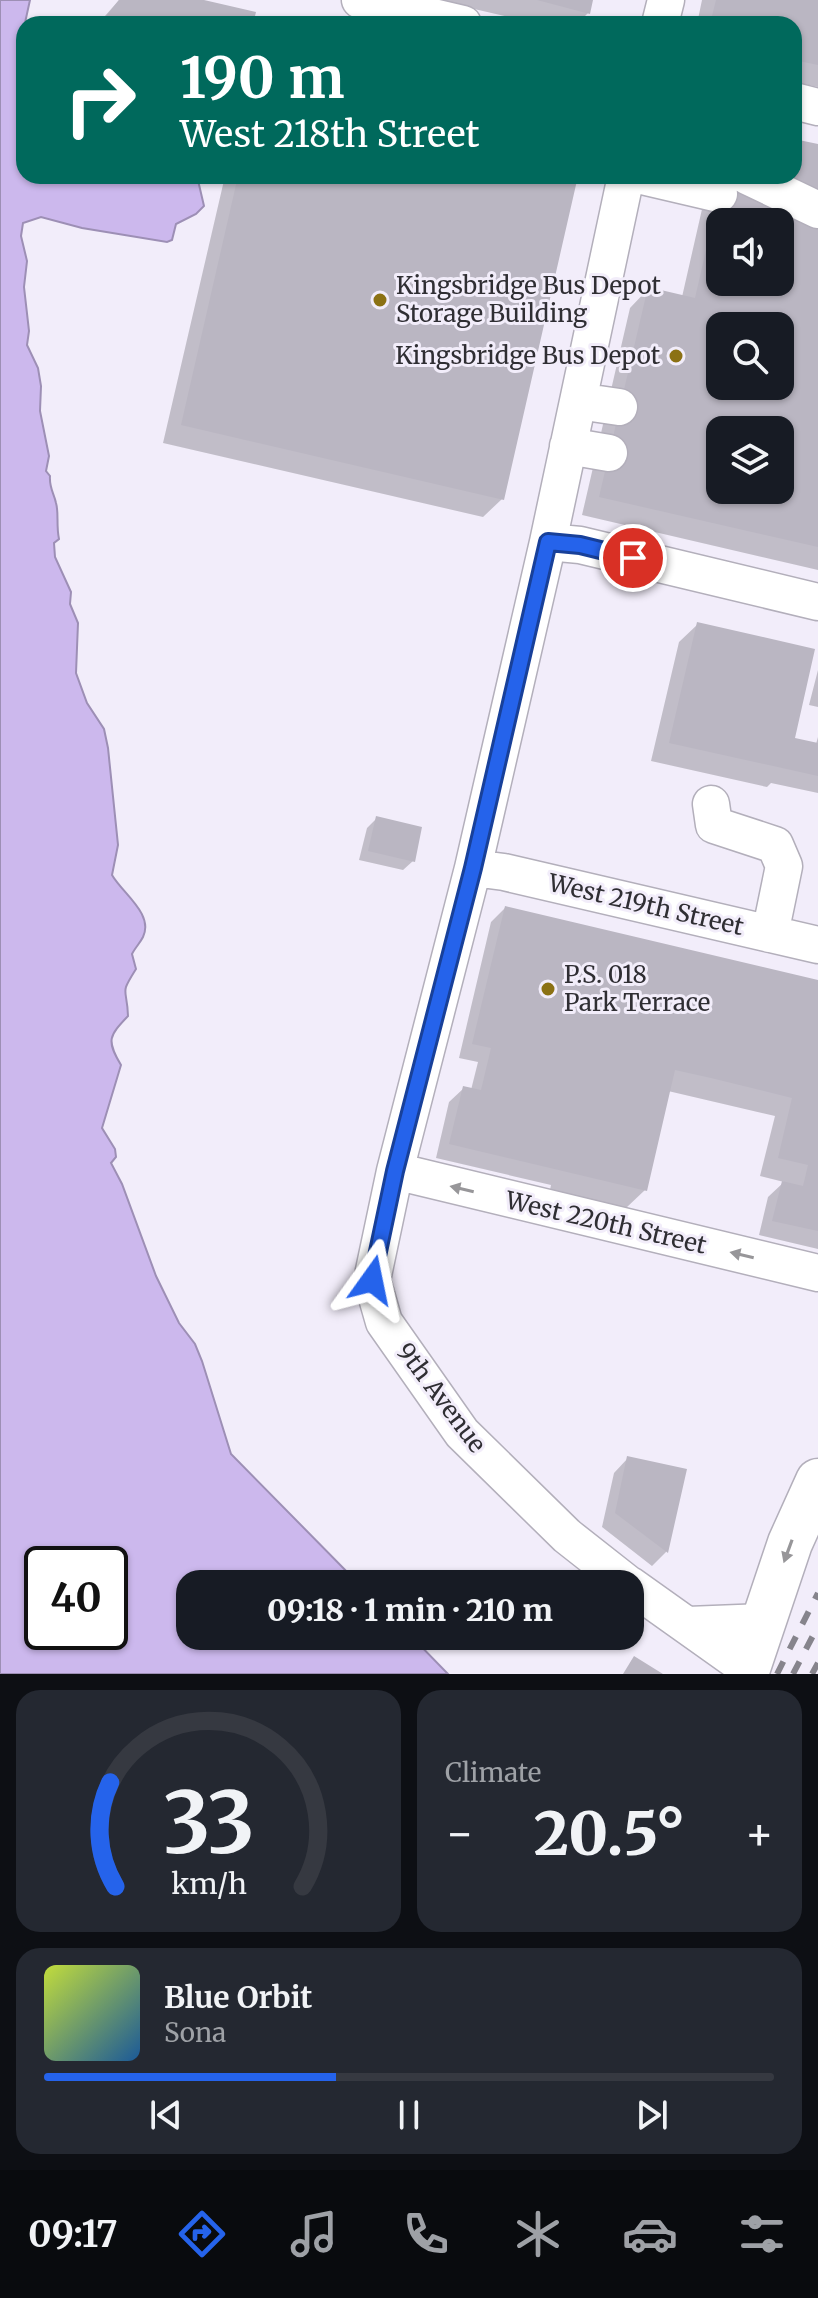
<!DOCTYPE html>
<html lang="en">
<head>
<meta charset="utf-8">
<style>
  body { margin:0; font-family:Merriweather,serif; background:#242831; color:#f1f3f6; height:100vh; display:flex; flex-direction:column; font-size:30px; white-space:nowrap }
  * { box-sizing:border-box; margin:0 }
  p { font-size:26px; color:#9ea1a6 }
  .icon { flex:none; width:44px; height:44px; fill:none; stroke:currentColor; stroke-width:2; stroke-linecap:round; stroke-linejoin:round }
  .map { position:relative; height:1674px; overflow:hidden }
  .sheet { display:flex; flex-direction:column; gap:16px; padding:16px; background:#0d0f14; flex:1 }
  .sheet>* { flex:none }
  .banner { position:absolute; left:16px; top:16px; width:786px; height:168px; border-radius:24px; box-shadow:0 2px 6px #0004; background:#00695c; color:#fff; overflow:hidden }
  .tools { position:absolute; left:706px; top:208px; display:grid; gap:16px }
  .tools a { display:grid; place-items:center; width:88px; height:88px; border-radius:16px; background:#171b24; box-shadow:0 2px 6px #0004; font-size:40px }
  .speed { position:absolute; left:24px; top:1546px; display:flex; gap:16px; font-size:40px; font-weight:700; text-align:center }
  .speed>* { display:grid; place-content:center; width:104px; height:104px; border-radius:50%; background:#171b24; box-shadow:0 2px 6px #0004; line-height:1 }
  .speed .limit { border:4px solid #111; border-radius:12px; background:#fff; color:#111 }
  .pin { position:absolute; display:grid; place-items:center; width:68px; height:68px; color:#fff; margin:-34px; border:4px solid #fff; border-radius:50%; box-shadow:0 2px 8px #0007 }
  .me { position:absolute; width:88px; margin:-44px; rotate:12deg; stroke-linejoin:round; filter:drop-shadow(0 0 6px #0008) }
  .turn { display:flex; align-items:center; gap:28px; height:168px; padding:0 32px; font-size:36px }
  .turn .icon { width:104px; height:104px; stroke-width:2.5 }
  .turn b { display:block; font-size:56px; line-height:68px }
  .big { font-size:60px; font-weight:800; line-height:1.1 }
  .sheet .tile { flex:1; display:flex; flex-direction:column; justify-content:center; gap:12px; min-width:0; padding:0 28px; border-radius:24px; background:#242831 }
  .sheet .dial { align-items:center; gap:0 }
  .dial svg { height:208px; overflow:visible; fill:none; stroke:#363941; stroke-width:7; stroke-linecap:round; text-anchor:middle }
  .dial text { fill:#f1f3f6; stroke:none }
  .song { display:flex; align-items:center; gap:24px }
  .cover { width:96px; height:96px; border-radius:12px; background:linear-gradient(135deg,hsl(70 70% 55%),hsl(210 70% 35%)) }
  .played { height:8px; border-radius:4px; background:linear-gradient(90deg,#2563eb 40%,#363941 40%) }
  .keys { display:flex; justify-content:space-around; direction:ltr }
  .heat { display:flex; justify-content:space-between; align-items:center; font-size:44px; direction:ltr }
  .sheet .tiles { flex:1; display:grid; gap:16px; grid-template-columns:1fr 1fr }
  .tile:last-child { grid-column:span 2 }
  .trip { position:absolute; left:176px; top:1570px; width:468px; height:80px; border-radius:24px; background:#171b24; box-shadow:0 2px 6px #0004; font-weight:800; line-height:80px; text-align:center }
  .tab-bar { display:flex; height:128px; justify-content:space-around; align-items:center; background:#090b0e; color:#9ea1a6 }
  .tab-bar .icon { width:56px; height:56px }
  .tab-bar .current { color:#2563eb }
  .tab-bar b { font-size:36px; color:#f1f3f6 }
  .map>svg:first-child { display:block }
  .water { fill:#ccb8ed; stroke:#9d8fb5; stroke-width:2; fill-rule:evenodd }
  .shadow { fill:#0003; fill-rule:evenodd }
  .building { fill:#bab6c2; fill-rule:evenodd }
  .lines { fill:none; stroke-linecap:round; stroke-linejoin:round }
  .minor-casing { stroke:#b3afbb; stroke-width:39 }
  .major-casing { stroke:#b3afbb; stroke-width:47 }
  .minor { stroke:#fff; stroke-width:36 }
  .major { stroke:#fff; stroke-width:44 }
  .rail { stroke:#86848c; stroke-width:6; stroke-dasharray:14 14; stroke-linecap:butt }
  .oneway { fill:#979699 }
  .route-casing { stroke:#184099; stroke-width:20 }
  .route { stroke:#2563eb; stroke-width:14 }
  .poi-dot { fill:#8b7114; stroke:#f2edfa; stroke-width:3 }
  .labels { text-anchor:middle; stroke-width:6; stroke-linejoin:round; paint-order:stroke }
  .poi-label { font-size:24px; fill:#2f2e33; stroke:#f2edfa; text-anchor:start }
  .street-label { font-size:24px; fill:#2f2e33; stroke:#f2edfa }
</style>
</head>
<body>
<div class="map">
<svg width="818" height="1674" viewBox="0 0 818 1674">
  <rect width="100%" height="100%" fill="#f2edfa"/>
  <path class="water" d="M0 0H30L21 41 24 176H197L204 206 196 214 176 224 172 240 167 242 82 228 41 217 23 223 21 236 27 261 24 287 29 331 27 345 38 368 41 386 40 411 49 456 46 471 50 476C49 488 54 493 56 503 59 513 56 525 59 539L54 543 55 557 71 592 70 604 78 623 76 673 87 703 104 729 108 748 118 845 112 875C123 894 154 914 143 937 140 943 135 948 132 954L136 969C119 996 127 986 128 1016 109 1036 106 1040 121 1065L102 1128 115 1149 116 1157 111 1163 122 1184 156 1276 179 1323 195 1344 202 1361 231 1454 359 1584H190V1636H411L448 1674H0ZM42 1564H110V1632H42Z"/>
  <path class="shadow" d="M119 0H196L251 24H98Z
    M435 0H591L588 13 577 24H539Z
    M702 0H818V87L794 82V24H697Z
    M794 141 818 146V570L582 515 630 308 648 289 682 297 705 196 726 176H794ZM720 222H780V282H720ZM720 326H780V386H720ZM720 430H780V490H720Z
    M225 176H576L502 499 483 517 163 443Z
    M698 624 791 744H816L818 737V793L771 783 767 787 651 761 679 642Z
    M818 670V707L809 705Z
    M377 818 413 861 403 870 359 860 367 828Z
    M505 908 818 982V1249L759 1235 768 1197 784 1182 760 1176 775 1116 668 1091 645 1190 626 1208 550 1190 551 1185 436 1158 449 1102 464 1088 471 1090 478 1062 459 1058 491 922Z
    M628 1458 684 1470 666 1552 652 1566 602 1527 614 1473Z"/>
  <path class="building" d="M119 0H204L256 12 253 24H104L107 15Z
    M537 0H593L590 14Z
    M716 0H818V65L794 60V24H710Z
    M275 18 293 23V24H273Z
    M794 139 818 144V193L783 176H794Z
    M238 176H578L504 500 181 425Z
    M723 176 818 221V547L599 497 648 287 695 298ZM720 222H780V282H720ZM720 326H780V386H720ZM720 430H780V490H720Z
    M697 622 815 649 795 738 818 743V776L669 743Z
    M376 816 422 827 415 862 368 851Z
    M505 906 818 980V1231L772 1221 782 1181 803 1186 808 1165 778 1158 792 1098 711 1078 675 1070 647 1191 449 1144 463 1086 481 1090 491 1048 472 1044Z
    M627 1456 687 1469 668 1553 615 1513Z
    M634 1656 663 1674H623Z"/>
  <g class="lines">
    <defs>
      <path id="minor" d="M360 0 463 24
        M660 24 666 0
        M794 101 818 107
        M626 176 548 542 473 868 395 1171 372 1280 384 1322 462 1433 567 1536 628 1584
        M642 176 719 194
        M747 176 818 210
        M578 401 619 407
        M568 446 609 453
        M548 542 580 545 818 602
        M711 804 714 825 775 845 784 866 770 934
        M473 868 504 872 818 945
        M395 1171 818 1273
        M630 1585 748 1669
        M688 1625 764 1622"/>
      <path id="major" d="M746 1674 790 1543 818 1481"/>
    </defs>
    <use href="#minor" class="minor-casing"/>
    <use href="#major" class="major-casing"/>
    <use href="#minor" class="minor"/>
    <use href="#major" class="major"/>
    <path class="rail" d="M777 1674 818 1593
      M793 1674 818 1626
      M812 1674 818 1663"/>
  </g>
  <defs><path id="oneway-solid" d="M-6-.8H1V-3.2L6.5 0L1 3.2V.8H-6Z" transform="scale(2)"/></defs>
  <g class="oneway">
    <use href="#oneway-solid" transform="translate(462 1189) rotate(-167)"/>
    <use href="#oneway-solid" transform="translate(742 1255) rotate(-167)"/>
    <use href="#oneway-solid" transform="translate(788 1551) rotate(110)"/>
  </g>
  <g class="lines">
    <defs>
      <path id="route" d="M372 1280 395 1171 473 868 548 542 580 545 633 558"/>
    </defs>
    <use href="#route" class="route-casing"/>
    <use href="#route" class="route"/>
  </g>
  <g class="poi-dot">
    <circle cx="380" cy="300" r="8"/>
    <circle cx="676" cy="356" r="8"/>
    <circle cx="548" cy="989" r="8"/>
  </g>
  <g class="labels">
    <g class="poi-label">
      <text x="396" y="294">Kingsbridge Bus Depot<tspan x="396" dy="28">Storage Building</tspan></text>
      <text x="660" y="364" text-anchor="end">Kingsbridge Bus Depot</text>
      <text x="564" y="983">P.S. 018<tspan x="564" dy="28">Park Terrace</tspan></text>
    </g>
    <g class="street-label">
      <text transform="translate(646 905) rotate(13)" y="8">West 219th Street</text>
      <text transform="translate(606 1223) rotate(13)" y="8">West 220th Street</text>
      <text transform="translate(441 1398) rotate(53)" y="8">9th Avenue</text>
    </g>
  </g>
</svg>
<div class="tools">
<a><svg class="icon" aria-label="sound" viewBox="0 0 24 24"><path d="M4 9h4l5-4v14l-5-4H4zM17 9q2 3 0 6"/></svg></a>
<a><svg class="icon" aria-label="search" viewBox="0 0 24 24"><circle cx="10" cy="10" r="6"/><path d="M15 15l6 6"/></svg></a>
<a><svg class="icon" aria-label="layers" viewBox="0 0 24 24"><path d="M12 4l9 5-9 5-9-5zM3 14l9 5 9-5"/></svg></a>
</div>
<div class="speed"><div class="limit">40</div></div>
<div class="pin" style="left:633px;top:558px;background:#d93025"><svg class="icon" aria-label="arrive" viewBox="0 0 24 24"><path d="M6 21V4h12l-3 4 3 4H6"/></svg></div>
<svg class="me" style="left:372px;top:1280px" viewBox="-20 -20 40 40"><path d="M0-17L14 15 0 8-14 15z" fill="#2563eb" stroke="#fff" stroke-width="4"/></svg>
<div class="trip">09:18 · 1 min · 210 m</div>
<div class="banner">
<div class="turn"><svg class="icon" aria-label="right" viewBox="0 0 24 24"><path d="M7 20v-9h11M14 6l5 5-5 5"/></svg><div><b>190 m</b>West 218th Street</div></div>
</div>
</div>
<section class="sheet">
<div class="tiles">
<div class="tile dial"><svg viewBox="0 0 100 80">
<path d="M14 69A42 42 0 1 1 86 69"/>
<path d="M14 69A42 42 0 0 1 12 29" stroke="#2563eb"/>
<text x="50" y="56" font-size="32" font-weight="700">33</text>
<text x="50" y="72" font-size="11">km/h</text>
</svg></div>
<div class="tile"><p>Climate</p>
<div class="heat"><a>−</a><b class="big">20.5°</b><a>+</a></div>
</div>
<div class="tile">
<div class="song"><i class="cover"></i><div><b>Blue Orbit</b><p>Sona</p></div></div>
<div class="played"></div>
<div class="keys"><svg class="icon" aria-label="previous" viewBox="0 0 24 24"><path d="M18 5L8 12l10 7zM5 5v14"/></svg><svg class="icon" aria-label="pause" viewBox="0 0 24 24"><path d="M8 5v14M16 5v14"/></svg><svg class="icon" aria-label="next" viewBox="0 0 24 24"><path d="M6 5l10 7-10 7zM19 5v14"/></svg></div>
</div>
</div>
</section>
<nav class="tab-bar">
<b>09:17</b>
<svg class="icon current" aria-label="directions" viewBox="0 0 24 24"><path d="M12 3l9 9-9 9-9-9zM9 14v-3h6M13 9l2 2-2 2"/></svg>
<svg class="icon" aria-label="music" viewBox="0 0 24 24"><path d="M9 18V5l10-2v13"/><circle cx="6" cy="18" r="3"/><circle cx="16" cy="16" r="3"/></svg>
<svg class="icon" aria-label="phone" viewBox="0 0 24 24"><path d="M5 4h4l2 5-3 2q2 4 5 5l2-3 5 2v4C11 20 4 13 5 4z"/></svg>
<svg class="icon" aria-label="climate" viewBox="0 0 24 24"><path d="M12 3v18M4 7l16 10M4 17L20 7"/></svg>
<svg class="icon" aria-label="car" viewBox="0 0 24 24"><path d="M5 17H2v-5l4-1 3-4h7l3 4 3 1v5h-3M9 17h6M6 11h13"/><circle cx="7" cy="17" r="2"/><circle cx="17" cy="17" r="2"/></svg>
<svg class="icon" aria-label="filters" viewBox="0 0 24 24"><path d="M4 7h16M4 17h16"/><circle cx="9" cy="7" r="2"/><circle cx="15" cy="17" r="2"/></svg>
</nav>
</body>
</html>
